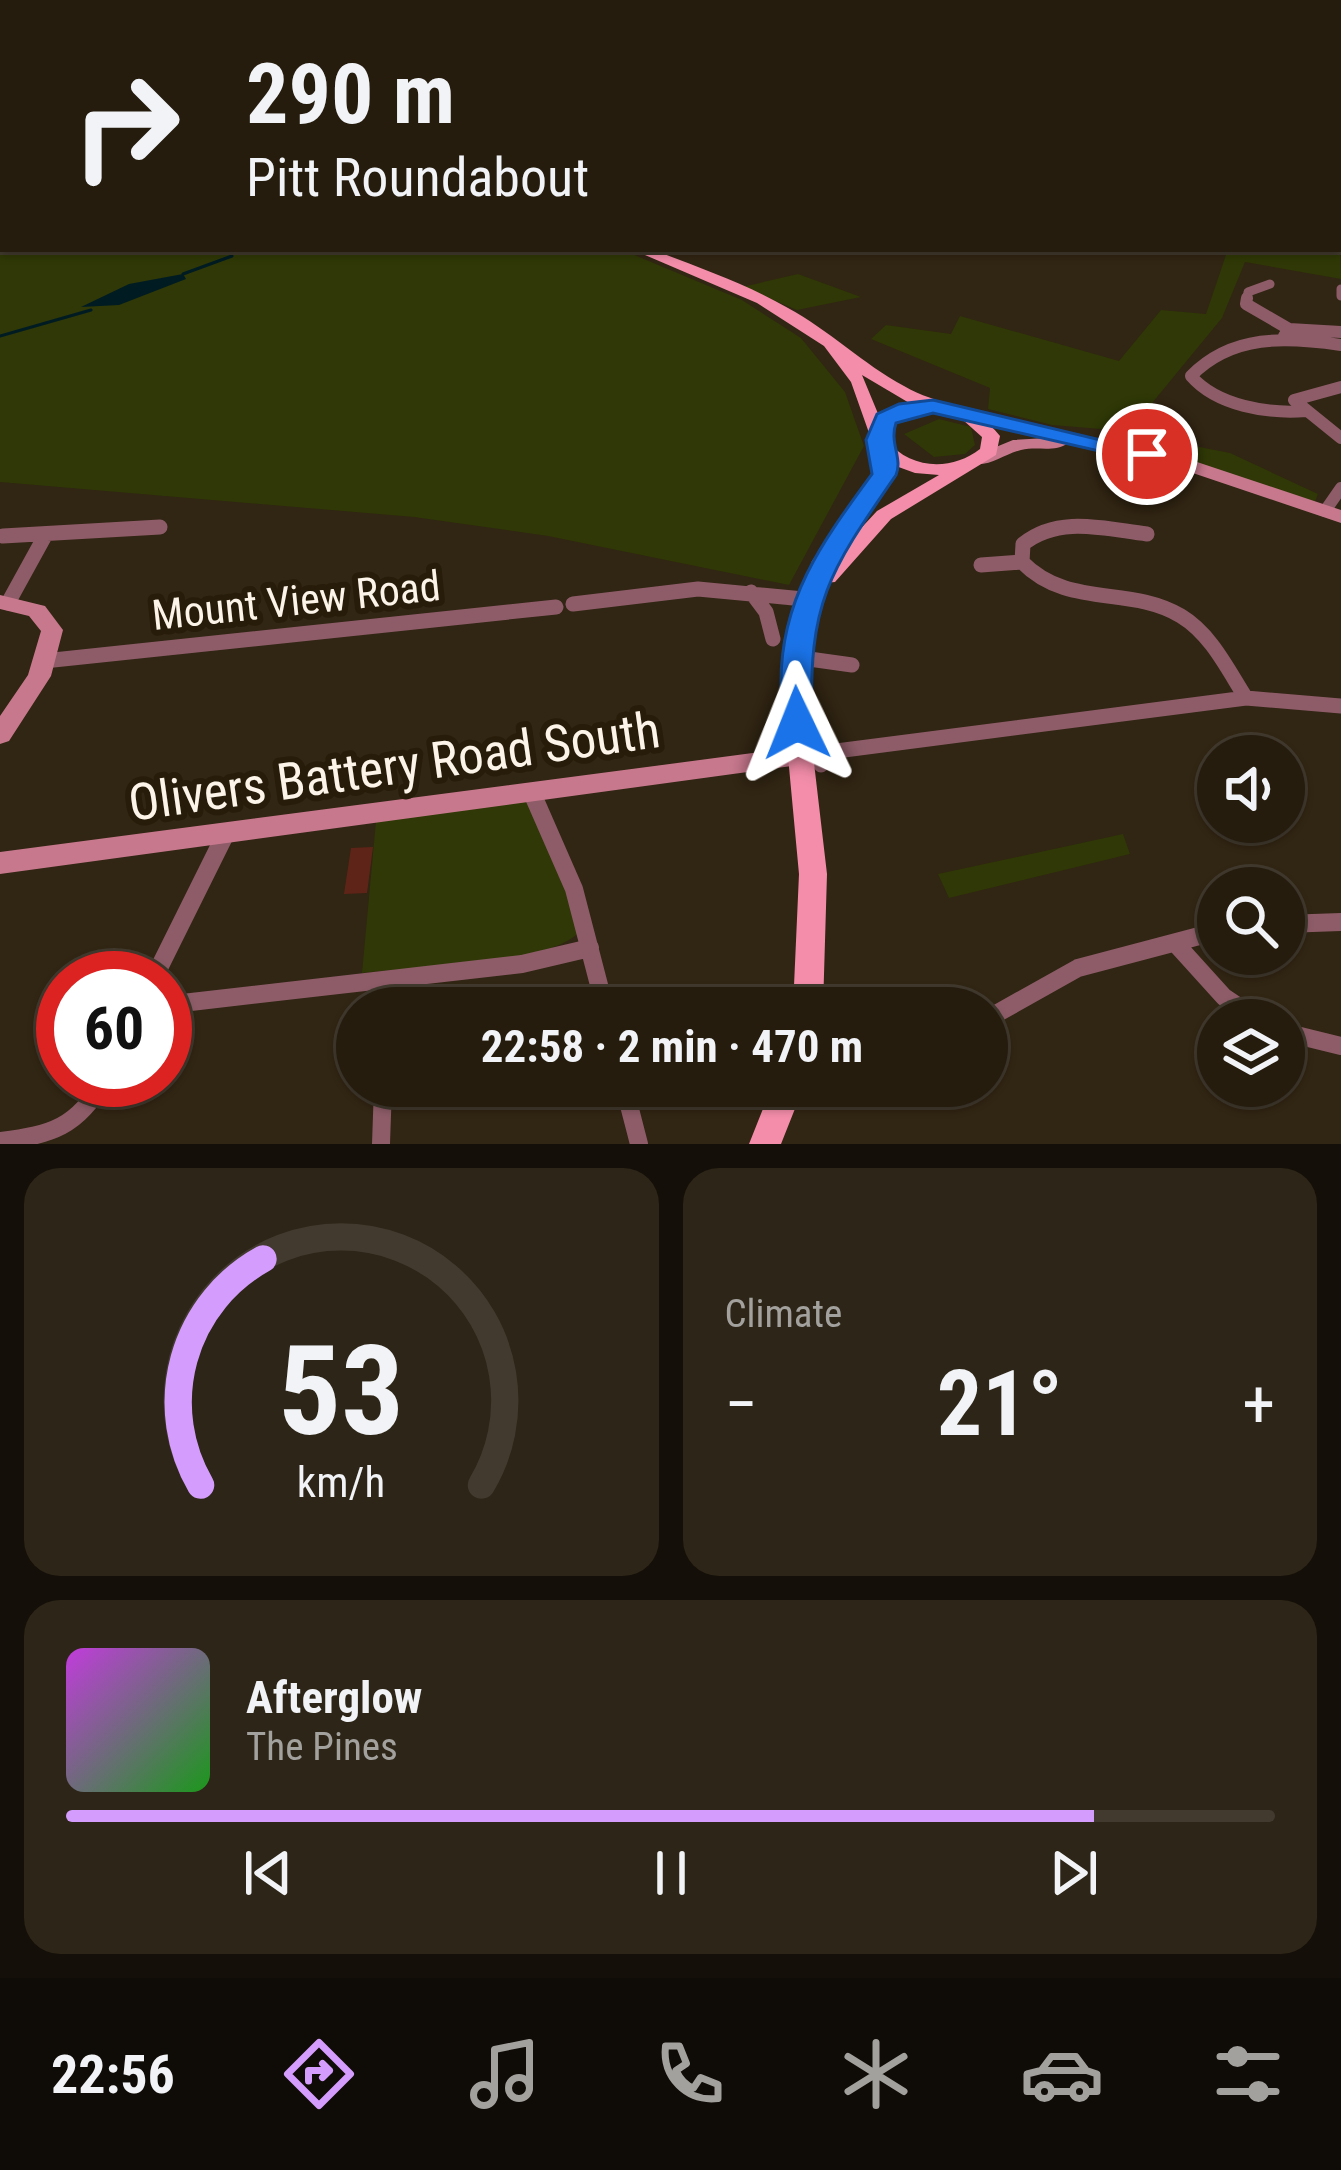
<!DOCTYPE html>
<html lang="en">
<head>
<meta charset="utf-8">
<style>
  body { margin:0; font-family:"Roboto Condensed",sans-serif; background:#2d2517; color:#f1f3f6; height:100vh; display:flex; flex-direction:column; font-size:45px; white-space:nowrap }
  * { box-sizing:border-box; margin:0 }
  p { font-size:39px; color:#a3a19e }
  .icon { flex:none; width:66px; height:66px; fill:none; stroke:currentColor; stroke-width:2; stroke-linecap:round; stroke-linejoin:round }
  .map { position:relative; height:1144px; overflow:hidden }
  .side { display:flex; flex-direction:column; gap:24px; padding:24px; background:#140f08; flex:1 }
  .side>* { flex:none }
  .hud { position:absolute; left:0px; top:0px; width:1341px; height:252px; box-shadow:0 3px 9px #0004,0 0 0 3px #423a2e; background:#251c0e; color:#f1f3f6; overflow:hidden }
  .controls { position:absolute; left:1197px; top:735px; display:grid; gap:24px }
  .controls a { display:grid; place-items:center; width:108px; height:108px; border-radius:50%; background:#251c0e; box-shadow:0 3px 9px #0004,0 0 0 3px #423a2e; font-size:60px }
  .speed { position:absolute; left:36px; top:951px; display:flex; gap:24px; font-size:60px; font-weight:700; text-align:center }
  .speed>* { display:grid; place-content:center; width:156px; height:156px; border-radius:50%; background:#251c0e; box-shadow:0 3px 9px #0004,0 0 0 3px #423a2e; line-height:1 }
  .speed .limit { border:18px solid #d22; background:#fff; color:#111 }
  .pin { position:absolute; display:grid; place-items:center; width:102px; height:102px; color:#fff; margin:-51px; border:6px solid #fff; border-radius:50%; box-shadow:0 3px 12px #0007 }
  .me { position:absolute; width:132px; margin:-66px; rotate:358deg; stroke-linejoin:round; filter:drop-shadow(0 0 9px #0008) }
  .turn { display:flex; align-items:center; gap:42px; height:252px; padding:0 48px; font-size:54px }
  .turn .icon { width:156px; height:156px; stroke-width:2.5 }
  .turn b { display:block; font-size:84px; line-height:102px }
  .big { font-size:90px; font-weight:700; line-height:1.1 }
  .side .card { flex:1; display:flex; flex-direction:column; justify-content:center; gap:18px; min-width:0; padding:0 42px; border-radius:36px; background:#2d2517 }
  .side .dial { align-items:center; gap:0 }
  .dial svg { height:312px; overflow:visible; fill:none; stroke:#423a2e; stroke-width:7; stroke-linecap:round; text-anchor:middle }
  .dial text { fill:#f1f3f6; stroke:none }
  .song { display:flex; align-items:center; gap:36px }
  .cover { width:144px; height:144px; border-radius:18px; background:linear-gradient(135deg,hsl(290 70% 55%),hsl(120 70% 35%)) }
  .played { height:12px; border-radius:6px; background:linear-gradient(90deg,#d49cfc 85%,#423a2e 85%) }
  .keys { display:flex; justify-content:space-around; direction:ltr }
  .heat { display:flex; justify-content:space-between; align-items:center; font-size:66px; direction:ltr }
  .side .tiles { flex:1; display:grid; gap:24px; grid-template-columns:1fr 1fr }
  .card:last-child { grid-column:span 2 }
  .trip { position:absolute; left:336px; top:987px; width:672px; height:120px; border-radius:60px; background:#251c0e; box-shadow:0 3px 9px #0004,0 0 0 3px #423a2e; font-weight:700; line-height:120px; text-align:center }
  .tabs { display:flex; height:192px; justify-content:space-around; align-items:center; background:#0f0b06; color:#a3a19e }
  .tabs .icon { width:84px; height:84px }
  .tabs .on { color:#d49cfc }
  .tabs b { font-size:54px; color:#f1f3f6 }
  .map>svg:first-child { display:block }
  .green { fill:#2f3806 }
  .water { fill:#011b23 }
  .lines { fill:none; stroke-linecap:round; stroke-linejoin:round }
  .stream { stroke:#011b23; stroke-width:3 }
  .building { fill:#5f2418 }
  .street-far3 { stroke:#8d5c68; stroke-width:9 }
  .street-far2 { stroke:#8d5c68; stroke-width:12 }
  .street-far1 { stroke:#8d5c68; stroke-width:15 }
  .street { stroke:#8d5c68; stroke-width:18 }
  .secondary { fill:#c7788d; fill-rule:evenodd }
  .primary { fill:#f38da9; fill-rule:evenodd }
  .route { fill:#1a73e8; stroke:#114b97; stroke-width:3 }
  .labels { text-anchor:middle; stroke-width:12; stroke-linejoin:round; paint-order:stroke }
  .street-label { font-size:42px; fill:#fcf4e8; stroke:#271c09 }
  .near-street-label { font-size:51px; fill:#fcf4e8; stroke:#271c09 }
</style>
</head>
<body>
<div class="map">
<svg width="1341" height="1144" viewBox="0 0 1341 1144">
  <rect width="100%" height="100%" fill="#312513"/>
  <path class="green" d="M0 0 53 3H3V249H620L742 300 801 338 845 392 864 446 789 585 548 536 414 517 0 482Z
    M1338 152 1341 279 1245 262 1222 318 1134 425 1179 443 1230 453 1318 494 1314 504 1101 429 1052 425 988 409 990 388 871 339 886 325 951 334 960 316 1119 361 1161 310 1206 314 1228 249H1338Z
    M798 274 861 297 797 310 742 287Z
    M939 419 971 427 975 445 965 454 934 457 904 434Z
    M525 800 549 837 580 931C552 965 409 967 362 973L376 821Z
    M1123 834 1130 854 949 898 938 874Z"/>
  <path class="water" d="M183 274 186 279 119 305 81 307 129 284Z"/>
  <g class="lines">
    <path class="stream" d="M183 274 232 256
      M0 336 91 310"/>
  </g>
  <path class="building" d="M373 847 367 893 344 894 351 848Z"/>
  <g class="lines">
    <path class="street-far3" d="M1341 289V296
      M1247 301 1248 292 1270 284"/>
    <path class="street-far2" d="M1247 298 1246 304 1289 329
      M1284 336 1289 329 1341 332
      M1341 387 1294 400 1341 438
      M1306 411C1268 414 1217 406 1191 376 1232 334 1286 337 1341 345
      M1325 511 1341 488"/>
    <path class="street-far1" d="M1147 534C1105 529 1059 515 1023 544L1022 562C1068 609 1129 585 1181 616 1211 634 1228 670 1246 698
      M3 536 160 527
      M981 565 1022 562
      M751 592 766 612 773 639
      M8 603 46 534
      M573 604 698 589 814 600
      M795 657 852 665
      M44 661 556 607
      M821 765V753L1246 698 1341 706"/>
    <path class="street" d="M532 793 574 889 605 1008
      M1284 924 1341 922
      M1176 944 1224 997 1258 1020
      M154 978 225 835
      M165 1005 522 964 590 948
      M385 1008 386 981
      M987 1019 1078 968 1218 931
      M1284 1032 1341 1046
      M624 1086 639 1144
      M898 1095 907 1086
      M0 1141C51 1135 78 1127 104 1080
      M381 1144 383 1086"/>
    <path class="secondary" d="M963 408 1191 460 1341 510V523L1178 468 1068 443C1055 453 1038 446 1021 450 1004 454 992 466 974 464L972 460 974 456 1013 440 1047 438 957 417 954 413Z
      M0 595 45 606 63 630 51 676 9 741 0 744V716L28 675 41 631 29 616 0 609Z
      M799 747 808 750 811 756 808 762 799 765 0 874V852Z"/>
    <path class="primary" d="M51 0H63L66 3H54Z
      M631 249H651C697 267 745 283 788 308 829 330 863 364 904 386 937 406 975 403 1000 436L996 455 891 519 835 582 825 583 810 626 807 703 827 874 823 1008H793L799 874 783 703 788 626 812 561 874 475V447L851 382 824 346 757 303ZM862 375 911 404 879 416ZM927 412 963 420 982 437 980 449C952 471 910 470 887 440L894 422ZM893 465 915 473 939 475 877 511 838 553 894 475Z
      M772 1086H804L781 1144H749Z"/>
  </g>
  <path class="route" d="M933 400 1159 454 1147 462 933 413 896 423C889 443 903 458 896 475 829 572 808 601 812 723L808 731H786C778 717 781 700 781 685 780 598 823 541 872 474L866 440 877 414 899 404Z"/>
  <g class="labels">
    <g class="street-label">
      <text transform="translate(296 600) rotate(-6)" y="15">Mount View Road</text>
    </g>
    <g class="near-street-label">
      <text transform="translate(394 766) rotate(-8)" y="18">Olivers Battery Road South</text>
    </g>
  </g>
</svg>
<div class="controls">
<a><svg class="icon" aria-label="sound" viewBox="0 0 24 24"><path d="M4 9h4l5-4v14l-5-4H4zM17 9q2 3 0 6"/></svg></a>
<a><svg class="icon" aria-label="search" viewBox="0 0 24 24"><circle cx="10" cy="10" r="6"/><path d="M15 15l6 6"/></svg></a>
<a><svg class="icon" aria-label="layers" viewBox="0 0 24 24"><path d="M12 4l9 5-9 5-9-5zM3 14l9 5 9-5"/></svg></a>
</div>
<div class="speed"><div class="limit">60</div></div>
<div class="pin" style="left:1147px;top:454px;background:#d93025"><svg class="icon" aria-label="arrive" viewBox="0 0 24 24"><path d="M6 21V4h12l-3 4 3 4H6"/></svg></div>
<svg class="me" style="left:797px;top:723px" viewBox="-20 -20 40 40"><path d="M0-17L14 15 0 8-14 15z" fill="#1a73e8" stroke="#fff" stroke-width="4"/></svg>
<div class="trip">22:58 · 2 min · 470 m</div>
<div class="hud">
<div class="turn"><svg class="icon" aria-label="right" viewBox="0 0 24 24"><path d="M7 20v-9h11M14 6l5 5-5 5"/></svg><div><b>290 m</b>Pitt Roundabout</div></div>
</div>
</div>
<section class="side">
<div class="tiles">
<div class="card dial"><svg viewBox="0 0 100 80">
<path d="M14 69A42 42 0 1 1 86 69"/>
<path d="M14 69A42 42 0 0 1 30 11" stroke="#d49cfc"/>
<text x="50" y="56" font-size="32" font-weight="700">53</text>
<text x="50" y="72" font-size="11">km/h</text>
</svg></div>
<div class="card"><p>Climate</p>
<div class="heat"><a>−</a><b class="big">21°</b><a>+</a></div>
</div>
<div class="card">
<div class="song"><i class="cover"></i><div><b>Afterglow</b><p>The Pines</p></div></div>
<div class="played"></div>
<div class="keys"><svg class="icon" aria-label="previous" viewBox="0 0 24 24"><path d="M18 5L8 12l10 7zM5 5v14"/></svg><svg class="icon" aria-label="pause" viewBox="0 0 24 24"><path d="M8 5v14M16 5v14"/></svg><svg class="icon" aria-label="next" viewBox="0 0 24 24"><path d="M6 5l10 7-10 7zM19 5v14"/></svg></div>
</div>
</div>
</section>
<nav class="tabs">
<b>22:56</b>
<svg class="icon on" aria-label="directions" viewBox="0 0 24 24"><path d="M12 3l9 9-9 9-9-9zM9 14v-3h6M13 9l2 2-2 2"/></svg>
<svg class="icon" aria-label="music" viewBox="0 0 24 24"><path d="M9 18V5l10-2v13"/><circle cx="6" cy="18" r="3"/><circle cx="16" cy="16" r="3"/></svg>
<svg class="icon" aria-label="phone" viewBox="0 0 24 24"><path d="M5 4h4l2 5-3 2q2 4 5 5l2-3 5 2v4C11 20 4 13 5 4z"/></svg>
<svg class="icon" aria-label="climate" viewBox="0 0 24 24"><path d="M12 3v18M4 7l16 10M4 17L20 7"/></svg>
<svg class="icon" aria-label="car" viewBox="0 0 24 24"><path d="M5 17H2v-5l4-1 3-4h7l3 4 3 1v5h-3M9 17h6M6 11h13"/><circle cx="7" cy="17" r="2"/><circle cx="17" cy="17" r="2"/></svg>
<svg class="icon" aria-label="filters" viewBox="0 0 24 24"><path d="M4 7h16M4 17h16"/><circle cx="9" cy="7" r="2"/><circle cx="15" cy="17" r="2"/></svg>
</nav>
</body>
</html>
